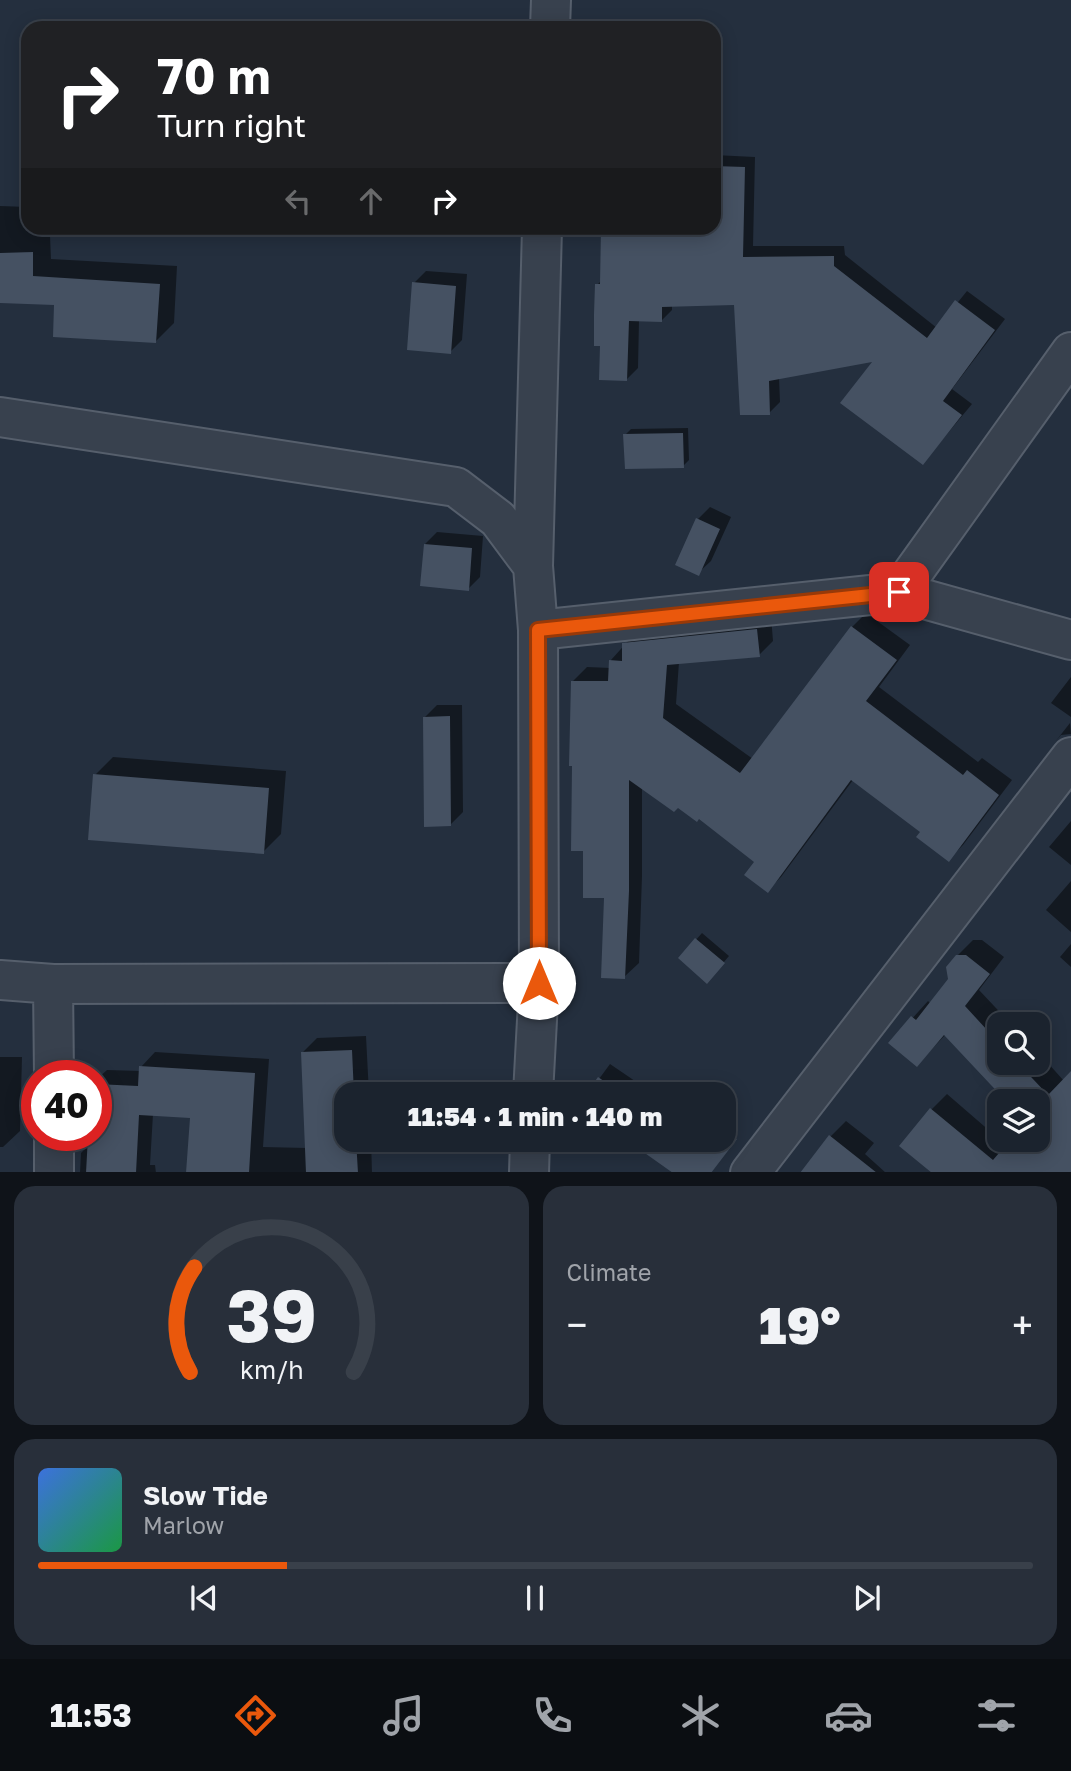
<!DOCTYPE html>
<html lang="en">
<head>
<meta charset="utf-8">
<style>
  body { margin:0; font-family:"Golos Text",sans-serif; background:#282f3a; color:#f1f3f6; height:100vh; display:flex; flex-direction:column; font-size:26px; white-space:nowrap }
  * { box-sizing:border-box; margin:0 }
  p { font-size:23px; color:#a0a4aa }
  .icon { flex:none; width:38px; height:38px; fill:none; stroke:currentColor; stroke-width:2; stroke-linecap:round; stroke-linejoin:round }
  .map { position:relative; height:1172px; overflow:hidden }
  .drawer { display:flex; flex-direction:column; gap:14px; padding:14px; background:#0f1319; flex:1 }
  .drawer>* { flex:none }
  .guide { position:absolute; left:21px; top:21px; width:700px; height:214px; border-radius:21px; box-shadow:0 4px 18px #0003,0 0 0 2px #39404a; background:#202124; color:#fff; overflow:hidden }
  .buttons { position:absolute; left:987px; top:1012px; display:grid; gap:14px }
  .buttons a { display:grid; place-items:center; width:63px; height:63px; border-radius:14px; background:#1b232e; box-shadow:0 4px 18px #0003,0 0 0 2px #39404a; font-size:35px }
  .speed { position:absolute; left:21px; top:1060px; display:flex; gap:14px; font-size:35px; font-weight:700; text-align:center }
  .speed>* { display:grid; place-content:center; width:91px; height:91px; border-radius:50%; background:#1b232e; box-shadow:0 4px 18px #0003,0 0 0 2px #39404a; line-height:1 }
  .speed .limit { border:10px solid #d22; background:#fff; color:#111 }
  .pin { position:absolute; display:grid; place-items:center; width:60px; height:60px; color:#fff; margin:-30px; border-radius:14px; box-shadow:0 4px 10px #0006 }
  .me { position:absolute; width:77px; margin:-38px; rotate:0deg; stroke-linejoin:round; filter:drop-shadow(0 0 5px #0008) }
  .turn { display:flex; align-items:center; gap:24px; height:147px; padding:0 21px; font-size:32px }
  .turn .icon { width:91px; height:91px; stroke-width:2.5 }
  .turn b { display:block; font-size:49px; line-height:60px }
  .lanes { display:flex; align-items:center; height:66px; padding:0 21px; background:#0003; justify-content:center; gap:35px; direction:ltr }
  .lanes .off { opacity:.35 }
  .big { font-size:52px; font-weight:800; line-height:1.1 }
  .drawer .card { flex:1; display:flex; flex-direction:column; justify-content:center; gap:10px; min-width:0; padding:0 24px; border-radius:21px; background:#282f3a }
  .drawer .dial { align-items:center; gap:0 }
  .dial svg { height:182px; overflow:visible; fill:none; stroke:#39404a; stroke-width:7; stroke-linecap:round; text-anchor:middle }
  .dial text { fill:#f1f3f6; stroke:none }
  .song { display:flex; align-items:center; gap:21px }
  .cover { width:84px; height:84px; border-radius:10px; background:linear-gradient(135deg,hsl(220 70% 55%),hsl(140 70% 35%)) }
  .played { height:7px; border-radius:4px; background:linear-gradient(90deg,#ea580c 25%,#39404a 25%) }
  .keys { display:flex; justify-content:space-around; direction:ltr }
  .heat { display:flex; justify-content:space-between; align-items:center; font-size:38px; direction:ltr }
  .drawer .tiles { flex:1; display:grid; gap:14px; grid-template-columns:1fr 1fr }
  .card:last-child { grid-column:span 2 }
  .trip { position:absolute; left:334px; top:1082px; width:402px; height:70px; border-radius:21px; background:#1b232e; box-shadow:0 4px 18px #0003,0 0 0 2px #39404a; font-weight:800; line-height:70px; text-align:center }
  .dock { display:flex; height:112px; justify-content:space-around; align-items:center; background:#0b0e12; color:#a0a4aa }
  .dock .icon { width:49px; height:49px }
  .dock .on { color:#ea580c }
  .dock b { font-size:32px; color:#f1f3f6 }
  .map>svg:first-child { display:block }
  .shadow { fill:#0007 }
  .building { fill:#455162 }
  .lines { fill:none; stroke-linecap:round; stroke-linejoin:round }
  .minor-casing { stroke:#565f6c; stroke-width:42 }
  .minor { stroke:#38414e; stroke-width:38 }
  .route-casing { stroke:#983908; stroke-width:18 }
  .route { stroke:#ea580c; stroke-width:12 }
</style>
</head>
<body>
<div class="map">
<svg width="1071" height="1173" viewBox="0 0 1071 1173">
  <rect width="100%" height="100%" fill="#242f3e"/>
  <path class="shadow" d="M714 155 755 157 753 246H844L845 255 937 328 967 291 1005 319 952 389 972 404 923 463 876 360 779 377 780 402 769 413 735 303 672 305V310L661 321 639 320 638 368 627 379 602 344 597 285 602 280 603 228H714Z
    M0 206 28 207V228H37V235H50L51 259 177 266 174 323 156 341 56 303 0 301Z
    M426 271 467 274 462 340 450 352 414 283Z
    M688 428 689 460 683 466 625 435 631 429Z
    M710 507 731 517 711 561 698 573V519Z
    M437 532 483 536 480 577 468 589 425 544Z
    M866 613 910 645 879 687 978 762 982 758 1012 780 963 845 949 859 922 832 853 780 781 877 767 891 756 862 699 817 642 788V876L639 963 624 977 605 896 585 849 573 681 587 667 611 668V660L638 630 771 616 773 641 759 655 679 662 676 704 753 759 852 627Z
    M1071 677V717L1051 703Z
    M437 705H462L463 812 450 825 425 717Z
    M1070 723 1071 734 1061 735 1055 742Z
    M113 757 286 771 281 834 263 852 95 775Z
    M1071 821V865L1049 847Z
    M1071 881V932L1046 910Z
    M702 933 729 956 712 976 680 958Z
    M973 940H982L1004 957 979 990 1011 1024H999V1062H1038V1052L1064 1081 1071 1074V1173H934L931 1110 947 1094 999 1139 1009 1145 1038 1139V1101L946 1034 917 1065 890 1043 928 1001 931 1004 950 980 957 956Z
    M1071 944V967L1060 957Z
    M366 1036 369 1094H346V1139H371L372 1173H188L192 1116 153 1114 150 1165H155L156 1173H80L81 1153 89 1145 90 1136H96V1080L107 1070 141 1071V1067L155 1052 269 1059 263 1147 307 1148 303 1052 317 1038Z
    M0 1057H22L20 1131 3 1147H0Z
    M610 1064 654 1094H588Z
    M846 1121 874 1143 865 1154 886 1173H803L831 1136Z"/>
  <path class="building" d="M714 166 745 167 743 257 834 256V266L927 338 955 300 995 330 943 401 962 415 923 465 840 403 872 362 769 381 770 415H740L734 305 662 307V322L629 321 627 381 599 380 600 346H594V314L595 284H600L601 228H714Z
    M33 252V276L160 284 156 343 53 337 54 305 0 303V253Z
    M412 282 456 286 451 354 407 350Z
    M683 433 684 468 625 469 623 434Z
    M696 518 720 529 699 576 675 565Z
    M424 544 472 548 469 591 420 586Z
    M851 626 897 660 866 701 963 775 967 770 999 795 949 862 916 837 920 832 851 780 768 893 744 875 754 862 699 819 697 822 678 808 674 812 629 780V891L625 979 601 978 604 898H583V851H571L572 766H569L571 681H608L609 660 622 661V643L757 629 760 657 667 665 663 718 740 773Z
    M450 716 451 826 424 827 423 717Z
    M93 774 269 788 264 854 88 840Z
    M695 938 725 963 707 984 678 958Z
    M956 955H966L990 974 965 1006 999 1043V1062H1017L1048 1095 1071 1071V1173H932L899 1146 930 1108 993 1160 1011 1139H1038V1101H1006L944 1035 917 1067 888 1043 911 1016 916 1020 948 979 946 967Z
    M352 1050 354 1094H346V1139H356L358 1173H306L301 1052Z
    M139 1066 255 1073 249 1173H186L190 1118 139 1115 136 1173H86L88 1136H96V1084L138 1086Z
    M598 1077 621 1093V1094H586Z
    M829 1135 877 1173H800Z
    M625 1139H737L711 1173H673Z"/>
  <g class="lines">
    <defs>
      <path id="minor" d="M550 28 551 0
        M0 417 456 487 498 519 533 566
        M899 592 1071 352
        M538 630 899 592 1071 640
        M0 980 53 984 539 983
        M53 984 54 1076
        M533 1094 539 983 538 630 533 566 542 228
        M54 1136V1173
        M529 1173 530 1139
        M750 1173 1071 757"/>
    </defs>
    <use href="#minor" class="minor-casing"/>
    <use href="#minor" class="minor"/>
  </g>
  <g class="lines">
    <defs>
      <path id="route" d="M539 983 538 630 899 592"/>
    </defs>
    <use href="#route" class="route-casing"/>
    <use href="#route" class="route"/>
  </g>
</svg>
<div class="buttons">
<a><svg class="icon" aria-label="search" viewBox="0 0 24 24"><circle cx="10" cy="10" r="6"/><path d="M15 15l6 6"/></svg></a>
<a><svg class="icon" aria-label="layers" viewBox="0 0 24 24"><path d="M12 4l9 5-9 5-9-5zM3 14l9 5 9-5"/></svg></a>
</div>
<div class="speed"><div class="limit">40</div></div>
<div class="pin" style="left:899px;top:592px;background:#d93025"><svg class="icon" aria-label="arrive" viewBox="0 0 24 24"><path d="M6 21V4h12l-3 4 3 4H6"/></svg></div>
<svg class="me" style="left:539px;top:983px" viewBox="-20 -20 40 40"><circle r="19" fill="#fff"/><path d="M0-13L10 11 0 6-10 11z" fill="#ea580c"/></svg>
<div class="trip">11:54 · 1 min · 140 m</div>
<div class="guide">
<div class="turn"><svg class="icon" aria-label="right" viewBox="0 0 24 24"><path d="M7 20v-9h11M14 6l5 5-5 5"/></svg><div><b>70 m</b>Turn right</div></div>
<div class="lanes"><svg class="icon off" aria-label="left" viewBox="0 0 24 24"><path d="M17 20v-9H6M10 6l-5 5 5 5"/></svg><svg class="icon off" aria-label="ahead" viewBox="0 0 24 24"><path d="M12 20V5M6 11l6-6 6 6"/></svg><svg class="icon" aria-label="right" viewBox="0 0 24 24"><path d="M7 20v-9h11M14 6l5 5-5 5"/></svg></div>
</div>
</div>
<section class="drawer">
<div class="tiles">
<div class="card dial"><svg viewBox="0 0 100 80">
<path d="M14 69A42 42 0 1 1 86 69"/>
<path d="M14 69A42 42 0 0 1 16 23" stroke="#ea580c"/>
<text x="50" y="56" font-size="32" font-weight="700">39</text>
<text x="50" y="72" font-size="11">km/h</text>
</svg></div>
<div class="card"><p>Climate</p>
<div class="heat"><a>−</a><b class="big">19°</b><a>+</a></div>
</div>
<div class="card">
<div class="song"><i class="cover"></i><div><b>Slow Tide</b><p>Marlow</p></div></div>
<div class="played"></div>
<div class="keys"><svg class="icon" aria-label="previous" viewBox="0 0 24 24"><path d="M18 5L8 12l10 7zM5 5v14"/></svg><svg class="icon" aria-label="pause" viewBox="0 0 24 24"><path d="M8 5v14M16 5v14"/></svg><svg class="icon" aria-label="next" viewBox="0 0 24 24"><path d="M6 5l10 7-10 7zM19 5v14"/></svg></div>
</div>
</div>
</section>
<nav class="dock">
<b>11:53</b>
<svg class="icon on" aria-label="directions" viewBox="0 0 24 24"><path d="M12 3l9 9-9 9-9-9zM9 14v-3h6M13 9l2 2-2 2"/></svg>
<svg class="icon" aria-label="music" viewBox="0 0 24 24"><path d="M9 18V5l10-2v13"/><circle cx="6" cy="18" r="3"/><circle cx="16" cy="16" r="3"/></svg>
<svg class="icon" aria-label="phone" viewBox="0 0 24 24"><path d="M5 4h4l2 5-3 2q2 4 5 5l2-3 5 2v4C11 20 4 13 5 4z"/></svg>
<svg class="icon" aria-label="climate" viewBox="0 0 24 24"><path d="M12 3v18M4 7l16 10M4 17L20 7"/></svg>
<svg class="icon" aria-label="car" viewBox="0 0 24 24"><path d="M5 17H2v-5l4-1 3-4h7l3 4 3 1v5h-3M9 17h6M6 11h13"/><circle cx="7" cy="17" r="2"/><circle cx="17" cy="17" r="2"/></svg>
<svg class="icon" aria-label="filters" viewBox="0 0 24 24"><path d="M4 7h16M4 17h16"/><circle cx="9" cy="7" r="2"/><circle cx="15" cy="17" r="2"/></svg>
</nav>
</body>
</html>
